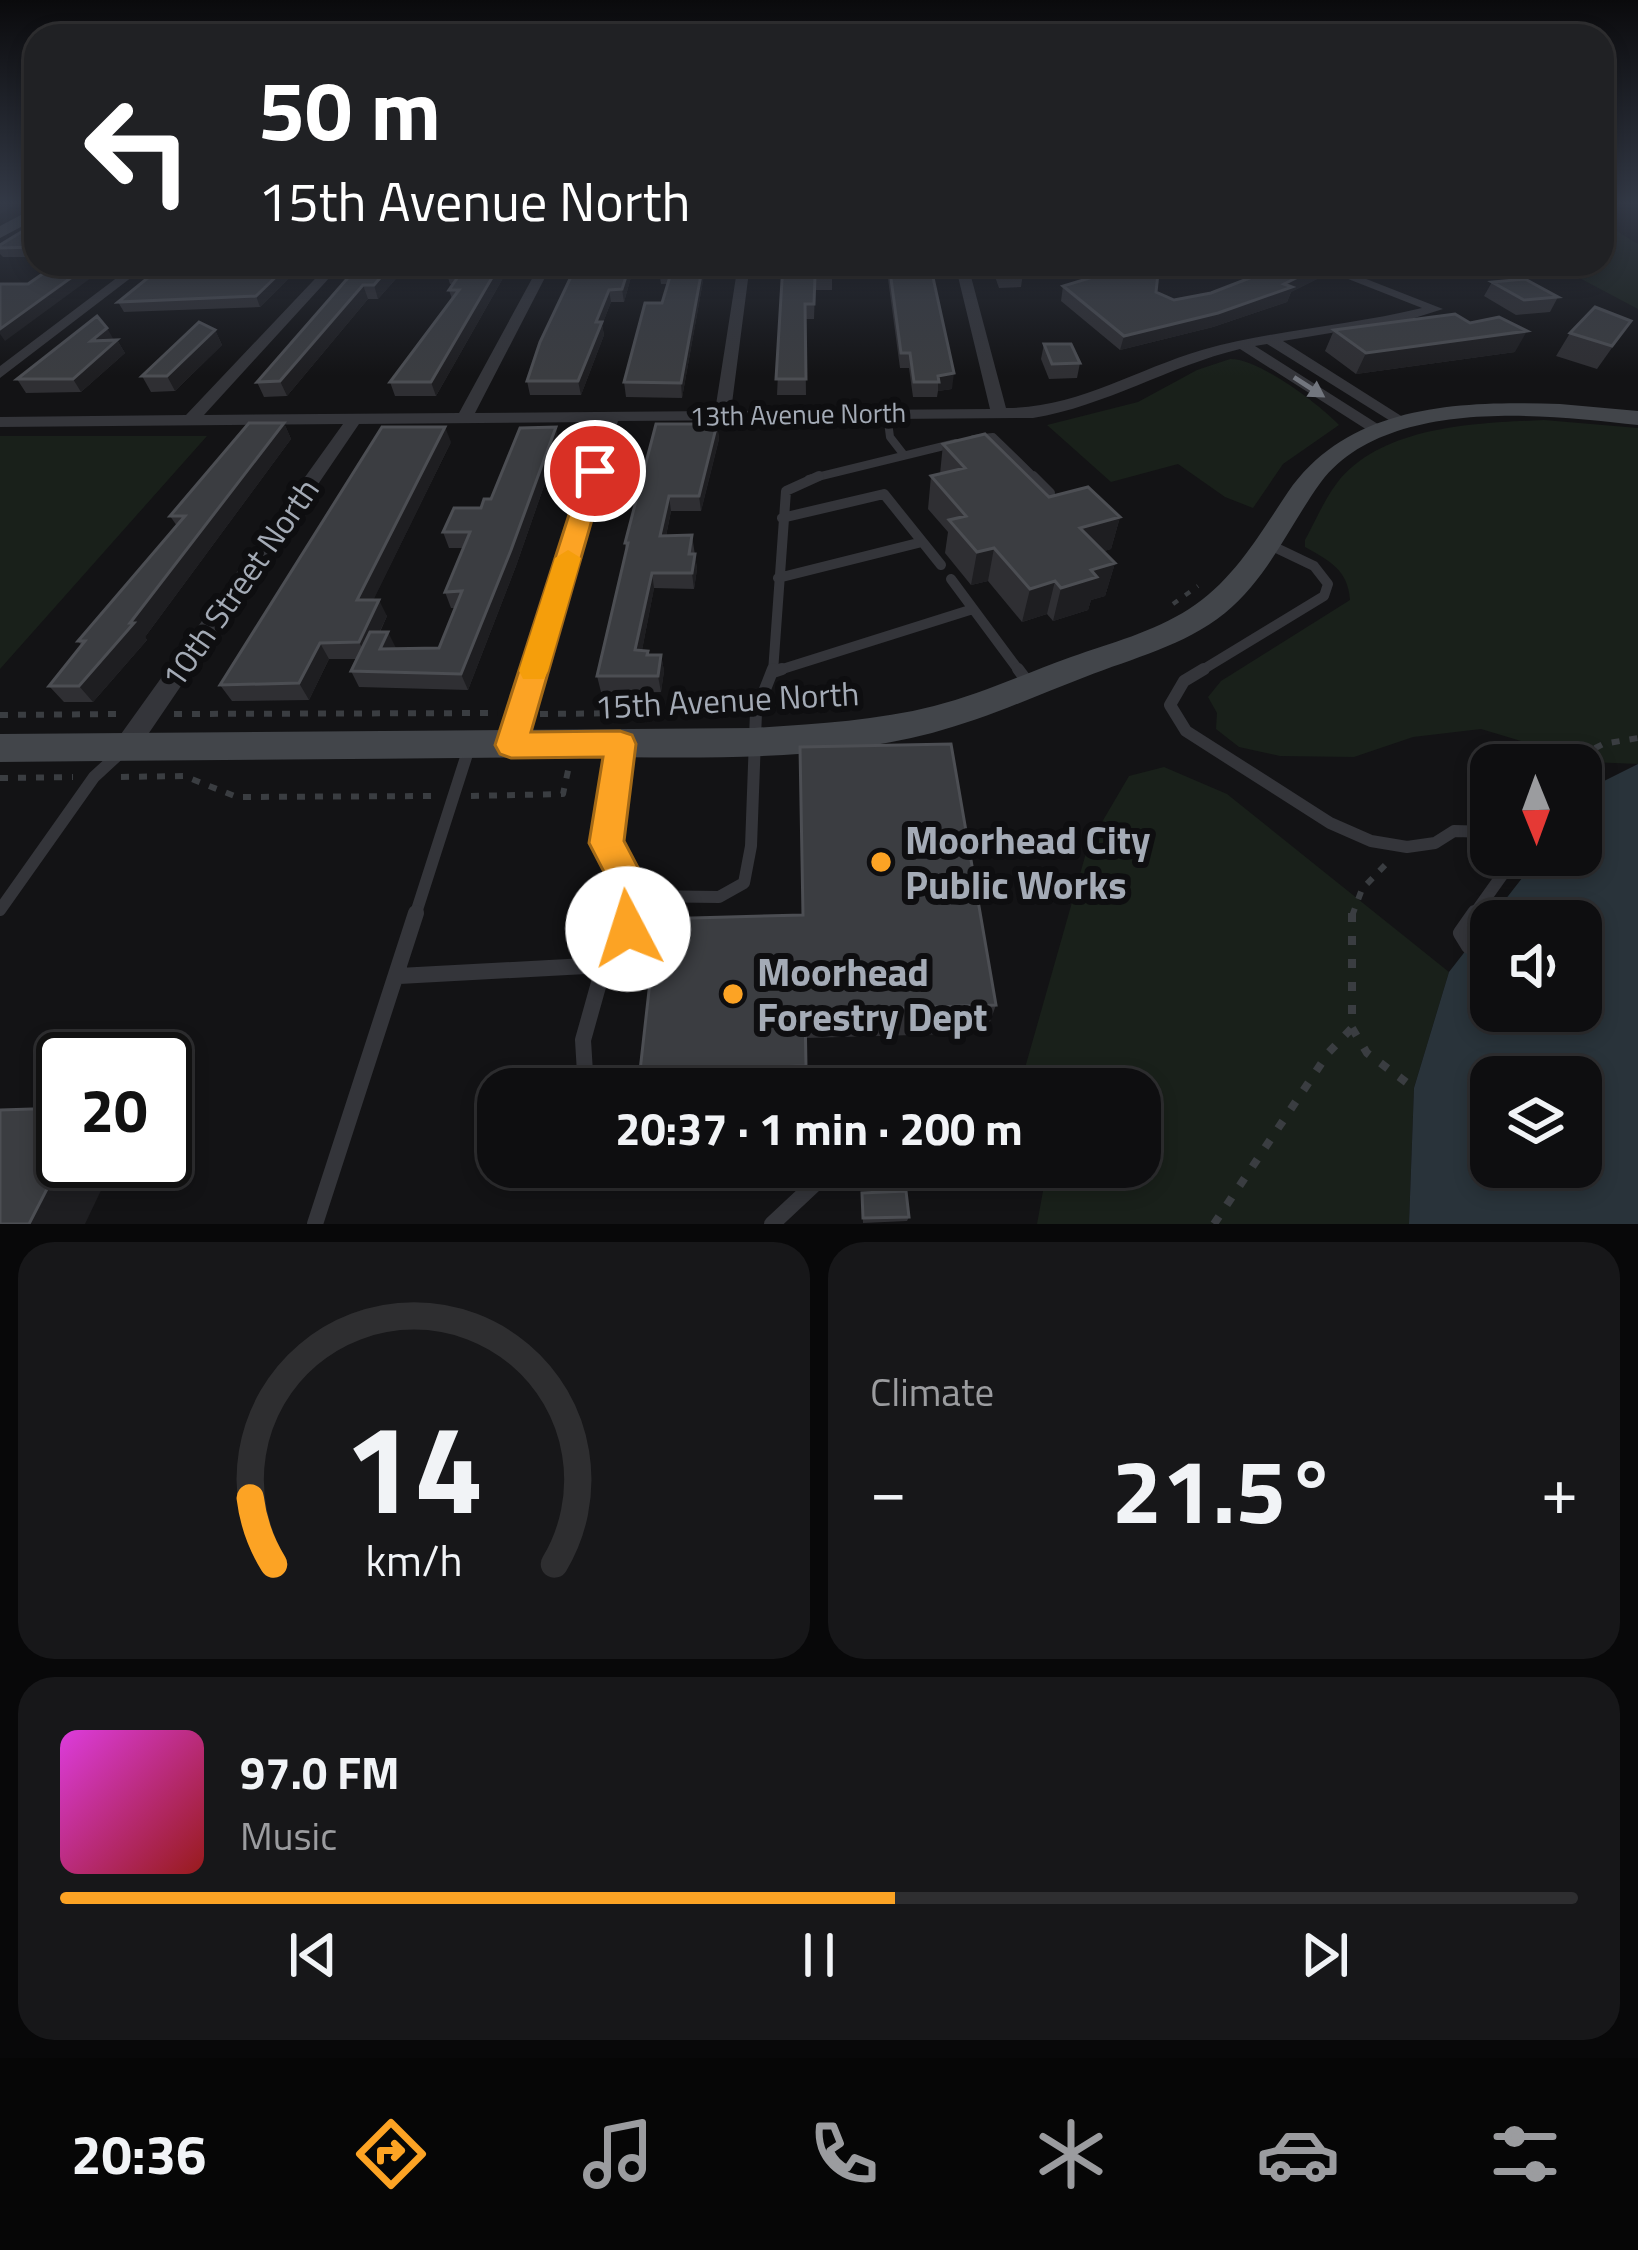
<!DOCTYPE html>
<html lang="en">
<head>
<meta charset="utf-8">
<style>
  body { margin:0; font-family:"Titillium Web",sans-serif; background:#171719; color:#f1f3f6; height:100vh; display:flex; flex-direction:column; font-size:45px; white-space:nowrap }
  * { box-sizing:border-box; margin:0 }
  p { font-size:39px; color:#9b9c9f }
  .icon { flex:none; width:66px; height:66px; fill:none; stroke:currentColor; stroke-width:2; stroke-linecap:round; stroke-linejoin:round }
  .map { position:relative; height:1224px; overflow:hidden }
  .drawer { display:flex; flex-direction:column; gap:18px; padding:18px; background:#080809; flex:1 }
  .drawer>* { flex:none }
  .banner { position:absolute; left:24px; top:24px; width:1590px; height:252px; border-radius:36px; box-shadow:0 6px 18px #0003,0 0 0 3px #2e2e30; background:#202124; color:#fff; overflow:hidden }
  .needle { width:78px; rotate:179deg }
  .tools { position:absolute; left:1470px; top:744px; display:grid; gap:24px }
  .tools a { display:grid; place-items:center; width:132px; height:132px; border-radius:24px; background:#0e0e10; box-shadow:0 6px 18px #0003,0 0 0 3px #2e2e30; font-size:60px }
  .speed { position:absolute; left:36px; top:1032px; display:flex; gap:24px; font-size:60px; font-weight:700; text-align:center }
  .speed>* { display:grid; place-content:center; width:156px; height:156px; border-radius:50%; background:#0e0e10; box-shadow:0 6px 18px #0003,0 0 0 3px #2e2e30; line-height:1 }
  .speed .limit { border:6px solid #111; border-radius:18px; background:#fff; color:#111 }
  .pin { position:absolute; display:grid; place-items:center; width:102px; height:102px; color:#fff; margin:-51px; border:6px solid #fff; border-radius:50%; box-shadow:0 3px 12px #0007 }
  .me { position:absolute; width:132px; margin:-66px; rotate:355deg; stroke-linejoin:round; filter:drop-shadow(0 0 9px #0008) }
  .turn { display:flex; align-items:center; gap:42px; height:252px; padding:0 36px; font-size:54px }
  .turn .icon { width:156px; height:156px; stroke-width:2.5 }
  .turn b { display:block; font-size:84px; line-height:102px }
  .big { font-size:90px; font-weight:700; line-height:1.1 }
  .drawer .widget { flex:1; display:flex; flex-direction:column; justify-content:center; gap:18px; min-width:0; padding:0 42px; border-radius:36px; background:#171719 }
  .drawer .dial { align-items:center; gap:0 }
  .dial svg { height:312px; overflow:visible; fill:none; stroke:#2e2e30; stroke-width:7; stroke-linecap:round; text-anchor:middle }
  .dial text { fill:#f1f3f6; stroke:none }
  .song { display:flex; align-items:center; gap:36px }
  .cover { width:144px; height:144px; border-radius:18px; background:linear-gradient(135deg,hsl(300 70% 55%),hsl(0 70% 35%)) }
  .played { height:12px; border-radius:6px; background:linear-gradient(90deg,#fca324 55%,#2e2e30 55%) }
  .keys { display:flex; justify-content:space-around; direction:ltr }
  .heat { display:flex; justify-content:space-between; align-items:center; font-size:66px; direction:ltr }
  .drawer .tiles { flex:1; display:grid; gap:18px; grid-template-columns:1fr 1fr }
  .widget:last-child { grid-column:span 2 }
  .trip { position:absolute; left:477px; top:1068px; width:684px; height:120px; border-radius:36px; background:#0e0e10; box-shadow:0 6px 18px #0003,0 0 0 3px #2e2e30; font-weight:700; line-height:120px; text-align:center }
  .dock { display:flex; height:192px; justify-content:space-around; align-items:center; background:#060606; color:#9b9c9f }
  .dock .icon { width:84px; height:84px }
  .dock .active { color:#fca324 }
  .dock b { font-size:54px; color:#f1f3f6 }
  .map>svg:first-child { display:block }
  .green { fill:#19201a }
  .water { fill:#29333a; fill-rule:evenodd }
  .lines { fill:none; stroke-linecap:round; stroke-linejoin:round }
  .path-far2 { stroke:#3a3d41; stroke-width:4.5; stroke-dasharray:6 9; stroke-linecap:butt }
  .path-far1 { stroke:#3a3d41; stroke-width:6; stroke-dasharray:8 10; stroke-linecap:butt }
  .path { stroke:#3a3d41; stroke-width:8; stroke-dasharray:9 14; stroke-linecap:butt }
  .lane-far3 { stroke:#34353a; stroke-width:8 }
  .lane-far2 { stroke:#34353a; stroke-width:10 }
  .lane-far1 { stroke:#34353a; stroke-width:12 }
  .lane { stroke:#34353a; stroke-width:16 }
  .street { fill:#34353a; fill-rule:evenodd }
  .secondary { fill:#42454a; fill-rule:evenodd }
  .wall { fill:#2f2f33 }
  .shaded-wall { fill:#1e1e21 }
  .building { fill:#3b3d41; stroke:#4c4e53; stroke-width:3 }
  .oneway { fill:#72767e }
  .route { fill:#fca324; stroke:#a46a17; stroke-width:3 }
  .slow { fill:#f59e0b }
  .poi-dot { fill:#fca324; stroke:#0e0e10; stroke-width:4.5 }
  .labels { text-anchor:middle; stroke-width:12; stroke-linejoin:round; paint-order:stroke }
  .far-street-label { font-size:27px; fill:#a4abb6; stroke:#0e0e10 }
  .street-label { font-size:33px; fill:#a4abb6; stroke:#0e0e10 }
  .near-poi-label { font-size:39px; font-weight:bold; fill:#a4abb6; stroke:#0e0e10; text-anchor:start }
</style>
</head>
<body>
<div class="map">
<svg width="1638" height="1224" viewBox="0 0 1638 1224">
  <rect width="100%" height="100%" fill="#131315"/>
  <path class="green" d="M1602 222 1638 244V309L1553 264H1602Z
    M1230 359C1258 358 1319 404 1339 425L1283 464 1253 508 1225 497 1178 464 1111 482 1047 425 1138 402 1197 370Z
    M1544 420 1638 428V764L1590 762 1481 729 1413 737 1354 757 1280 756 1239 747 1216 729 1217 713 1208 697 1221 681 1350 600C1348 570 1330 561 1305 547V540C1315 522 1324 500 1337 483 1382 425 1478 423 1544 420Z
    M0 436H207L0 669Z
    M1164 767 1227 794 1449 972 1414 1088 1409 1224H1037L1045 1180 1039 1167H1140V1089H1019L1088 846 1129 776Z"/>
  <path class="water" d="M1638 764V1224H1409L1414 1088 1449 972 1540 855H1581L1584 791ZM1491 921H1581V1011H1491ZM1491 1077H1581V1167H1491Z"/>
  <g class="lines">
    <path class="path-far2" d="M1173 604 1198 586"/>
    <path class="path-far1" d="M174 714 498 713
      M540 714 738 712
      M0 715 120 714
      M1563 765 1603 744 1638 738
      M121 777 184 776 237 797 436 796
      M0 778 73 777
      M471 796 563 794 569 766
      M1352 916 1362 889 1388 862"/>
    <path class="path" d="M1352 913V1028L1367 1053 1414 1088
      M1214 1224 1329 1052 1352 1028"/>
    <path class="lane-far3" d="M887 414 890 437 904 455
      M974 439 993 437 1036 479
      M809 479 956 443"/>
    <path class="lane-far2" d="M1033 476 1050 493
      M782 518 884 494 941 565
      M778 578 922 542
      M951 579 1020 672
      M773 672 973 609
      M773 672 786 491 819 476
      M1199 672 1324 596 1328 584 1314 566 1268 544"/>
    <path class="lane-far1" d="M1018 669 1030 685
      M1204 669 1184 681 1170 705 1186 731 1330 823 1371 841 1407 847 1435 843 1454 831 1491 832
      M773 672 782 669
      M620 746 606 843 635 896
      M0 910 94 777 119 754
      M415 916 469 748
      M631 916 635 896 719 897 744 883 751 846 756 712 773 669
      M1473 916 1510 864V855"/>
    <path class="lane" d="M1469 946 1461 933 1475 913
      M399 976 604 965 628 929 631 913
      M586 1089 583 1040 604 965
      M914 1089 926 1078
      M315 1224 416 913
      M772 1224 833 1167"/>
    <path class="street" d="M135 264H149L0 378V366Z
      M329 264H342L204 415 459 413 540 264H552L475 413 715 411 738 264H750L731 411 990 409 955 264 1079 265 1073 269H969L1006 408C1078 408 1134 370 1202 350 1273 330 1348 326 1422 308L1310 264H1328L1443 309 1408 320 1283 341 1406 419V425L1400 427 1267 344 1255 346 1381 426 1383 430 1375 435 1240 349C1169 366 1106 406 1033 418L618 421 523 745 520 752 511 755 502 752 499 745 601 422 359 424 134 755 125 758 116 755 113 748 116 741 343 424 0 427V417L186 415Z"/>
    <path class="secondary" d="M36 207V219L0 238V226Z
      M1560 404 1638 411V425C1544 414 1386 397 1321 482 1289 526 1268 578 1225 613 1184 646 1133 658 1085 677 1035 696 985 719 932 733 810 765 678 756 553 757 369 759 184 760 0 762V734L754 728C814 724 875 721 934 706 981 694 1026 673 1071 657 1111 643 1153 632 1189 609 1234 580 1259 535 1288 492 1350 403 1461 401 1560 404Z"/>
  </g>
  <path class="wall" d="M36 223V257H3L0 254V245Z
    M303 264 260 307 124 312 118 302Z
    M360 264H409L378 299H368L287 396 264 397 257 382Z
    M452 264H511L436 396H395L390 382 452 299 449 290 453 284H450L446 271Z
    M577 264H632L633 270 624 302H611L602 325 604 335 581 395H530L527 381Z
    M706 264 682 398 626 397 624 382 662 303 668 284H661L659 270Z
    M783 264H832V290H815L814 319H805L806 395H777Z
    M886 264H930L952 389 938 391 937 397H913L909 368H900Z
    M995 264H1019L1023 273 1021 287 999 288 994 274Z
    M1286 264H1329L1325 275 1291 292 1287 302 1213 327 1120 350 1061 301 1063 286 1156 292 1174 300 1211 293Z
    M1492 282 1558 297 1550 312 1516 315 1484 296Z
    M1631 321 1597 369 1556 356 1570 333Z
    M215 330 222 345 175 391 151 392 142 376Z
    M1334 330 1515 352 1356 374 1325 351Z
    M114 340H117L125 353 81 392 26 393 17 379Z
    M1044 344 1080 363 1077 378 1049 379 1041 359Z
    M284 423 291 439 145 637 147 640 93 702H64L49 686 82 646 78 641 177 526 170 516Z
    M717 424 719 439 701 511H671L666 536 692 535 697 569 694 589 654 588 642 650 648 655H661L664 671 661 692H601L597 676 626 552 625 543Z
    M451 442 373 600 387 616 380 632 396 649 439 648 455 608H451L445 592 463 548H449L443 532 481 508 559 443 516 566 468 690 359 687 351 671 357 659H329L309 700 232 701 220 685Z
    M943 444 1049 497 1120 517 1111 549 1104 551 1115 563 1105 596 1091 600 1088 610 1053 621 1047 614 1022 622 988 581 971 585 945 553 948 532 928 509 931 476 940 474Z
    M657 919 996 1005 986 1033 806 1038V1089H647L640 1071Z
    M862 1193 909 1217 907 1221 863 1223Z"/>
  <path class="shaded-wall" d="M0 204H16L0 214Z
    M90 264H110L5 341 0 334V329Z
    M289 264H303L260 307 256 296Z
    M392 264H409L378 299 374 285Z
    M500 264H511L436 396 431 382Z
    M628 264H632L633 270 624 302 622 289Z
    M703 264H706L682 398 681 383Z
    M1324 264H1329L1325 275 1291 292 1287 302 1213 327 1120 350 1124 336 1284 284Z
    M363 285 368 299 287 396 280 381Z
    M609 290 611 302 602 325 604 335 581 395 578 381 596 322Z
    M107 328 114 340 91 341Z
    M215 330 222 345 175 391 167 376Z
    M1527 331 1515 352 1356 374 1366 353Z
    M117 340 125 353 81 392 73 379Z
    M954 373 952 389 938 391V376Z
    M284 423 291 439 145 637 147 640 93 702 79 686 130 623Z
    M717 424 719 439 701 511 699 496Z
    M445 427 451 442 365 617 357 600Z
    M556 427 559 443 516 566 468 690 461 674Z
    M669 496 671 511 663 551 660 536Z
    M1120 517 1111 549 1072 561 1080 528Z
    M994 548 988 581 971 585 977 552Z
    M695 554 697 569 694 589 692 573Z
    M1115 563 1105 596 1091 600 1088 610 1053 621 1061 588 1091 570Z
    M652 573 654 588 639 666 635 650Z
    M1055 581 1047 614 1022 622 1030 589Z
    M379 600 387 616 367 658 359 642Z
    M388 632 396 648 380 649Z
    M320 643 329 659 309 700 299 683Z
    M661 655 664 671 661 692 658 676Z
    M63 1158V1161H115L85 1224H29Z"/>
  <path class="building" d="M36 223V247L0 248V245Z
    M57 264H90L0 329V284H28Z
    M165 264H289L256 296 118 302Z
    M360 264H392L374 285H363L280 381 257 382Z
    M452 264H500L431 382H390L459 290H449L462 271H446Z
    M577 264H630L622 289 609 290 596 322H602L578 381H527L540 342Z
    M661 264H703L681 383 624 382 645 303H662L672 270H659Z
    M783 264H832L833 276H815L814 304H805L806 379H776Z
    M889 264H930L954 373 938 376 939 382H914L910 353H901Z
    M997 264H1019L1023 273 1001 274Z
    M1136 264H1159L1156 292 1174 300 1211 293 1286 264H1324L1284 284 1292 287 1218 313 1124 336 1063 286Z
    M1525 279 1558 297 1524 300 1492 282Z
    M1595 307 1631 321 1612 346 1570 333Z
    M1455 314 1470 323 1499 317 1527 331 1366 353 1334 330Z
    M97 316 107 328 91 341 117 340 73 379H17Z
    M199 322 215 330 167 376H142Z
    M1044 344H1071L1080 363 1052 364Z
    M249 423H284L130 623H134L79 686H49L85 641H78L185 516H170Z
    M656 424H717L699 496H669L660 536 692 535 689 554H695L692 573H652L635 650 648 651 647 655H661L658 676H597L628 543H625Z
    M382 427H445L357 600H379L359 642 320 643 299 683 220 685Z
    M556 427 511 550 461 674 351 671 370 632H388L380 649 439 648 462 591 445 592 470 532H443L454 508H481L484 499H491L520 428Z
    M985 434 1049 497 1088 487 1120 517 1080 528 1115 563 1091 570 1097 577 1061 588 1055 581 1030 589 994 548 977 552 949 520 966 516 931 476 965 468 943 444Z
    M951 744 996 1005 805 1011 806 1066 640 1071 657 919 803 915 800 747Z
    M63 1108V1158L29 1224H0V1110Z
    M906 1191 909 1217 863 1218 862 1193Z"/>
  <defs><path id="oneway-solid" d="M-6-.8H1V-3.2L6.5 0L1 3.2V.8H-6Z" transform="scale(3)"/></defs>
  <use class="oneway" href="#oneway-solid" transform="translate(1309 387) rotate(33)"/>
  <linearGradient id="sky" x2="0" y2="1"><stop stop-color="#0a0a0c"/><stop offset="0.54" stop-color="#333946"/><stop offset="1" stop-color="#333946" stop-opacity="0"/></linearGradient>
  <rect width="1638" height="376" fill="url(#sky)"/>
  <path class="route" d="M595 464 606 471 531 732 620 731 632 735 636 744 624 841 653 896 641 941 628 947 614 941 609 929 617 897 589 843 603 757 511 758 500 754 495 745 583 471Z"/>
  <path class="slow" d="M568 550 581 558 548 671 544 679H523L519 671 555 558Z"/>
  <g class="poi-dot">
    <circle cx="881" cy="862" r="12"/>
    <circle cx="733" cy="994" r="12"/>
  </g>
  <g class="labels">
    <g class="far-street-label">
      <text transform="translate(798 415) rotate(-1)" y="9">13th Avenue North</text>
    </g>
    <g class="street-label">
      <text transform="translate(240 583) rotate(-55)" y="12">10th Street North</text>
      <text transform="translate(727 700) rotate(-3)" y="12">15th Avenue North</text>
    </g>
    <g class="near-poi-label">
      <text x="905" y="854">Moorhead City<tspan x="905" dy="45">Public Works</tspan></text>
      <text x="757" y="986">Moorhead<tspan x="757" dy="45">Forestry Dept</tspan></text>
    </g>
  </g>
</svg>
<div class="tools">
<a><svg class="needle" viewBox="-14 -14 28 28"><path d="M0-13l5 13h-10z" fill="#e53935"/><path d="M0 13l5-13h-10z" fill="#9b9c9f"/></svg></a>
<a><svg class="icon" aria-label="sound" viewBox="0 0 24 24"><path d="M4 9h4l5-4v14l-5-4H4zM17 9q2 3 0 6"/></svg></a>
<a><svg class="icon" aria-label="layers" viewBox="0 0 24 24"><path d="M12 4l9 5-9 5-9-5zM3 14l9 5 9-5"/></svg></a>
</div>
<div class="speed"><div class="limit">20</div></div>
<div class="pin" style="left:595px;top:471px;background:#d93025"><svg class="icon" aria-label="arrive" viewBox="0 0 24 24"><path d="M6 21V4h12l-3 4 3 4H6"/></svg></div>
<svg class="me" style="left:628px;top:929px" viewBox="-20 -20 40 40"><circle r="19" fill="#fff"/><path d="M0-13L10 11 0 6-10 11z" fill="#fca324"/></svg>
<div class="trip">20:37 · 1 min · 200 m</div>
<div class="banner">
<div class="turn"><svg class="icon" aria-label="left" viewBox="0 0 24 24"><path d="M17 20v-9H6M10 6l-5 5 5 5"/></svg><div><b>50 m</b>15th Avenue North</div></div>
</div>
</div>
<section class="drawer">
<div class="tiles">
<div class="widget dial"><svg viewBox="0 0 100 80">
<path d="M14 69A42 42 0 1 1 86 69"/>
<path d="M14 69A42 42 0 0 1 8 52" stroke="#fca324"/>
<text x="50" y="56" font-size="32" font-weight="700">14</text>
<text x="50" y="72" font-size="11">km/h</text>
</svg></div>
<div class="widget"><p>Climate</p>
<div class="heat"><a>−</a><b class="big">21.5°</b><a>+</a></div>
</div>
<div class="widget">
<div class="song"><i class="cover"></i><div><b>97.0 FM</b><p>Music</p></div></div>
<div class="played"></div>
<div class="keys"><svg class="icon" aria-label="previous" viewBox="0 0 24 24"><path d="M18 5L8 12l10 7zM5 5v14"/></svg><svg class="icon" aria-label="pause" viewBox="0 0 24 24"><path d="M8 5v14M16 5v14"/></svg><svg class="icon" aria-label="next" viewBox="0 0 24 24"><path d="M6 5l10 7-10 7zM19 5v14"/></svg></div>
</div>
</div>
</section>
<nav class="dock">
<b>20:36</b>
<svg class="icon active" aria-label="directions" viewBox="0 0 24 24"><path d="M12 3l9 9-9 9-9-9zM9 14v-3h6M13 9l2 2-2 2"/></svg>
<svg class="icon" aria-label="music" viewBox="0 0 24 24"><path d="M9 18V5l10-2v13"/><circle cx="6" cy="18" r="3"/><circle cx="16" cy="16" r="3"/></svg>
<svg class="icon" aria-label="phone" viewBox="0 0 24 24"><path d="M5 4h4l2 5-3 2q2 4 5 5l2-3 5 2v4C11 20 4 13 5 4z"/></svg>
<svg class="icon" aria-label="climate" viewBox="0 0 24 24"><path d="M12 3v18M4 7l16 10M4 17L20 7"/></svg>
<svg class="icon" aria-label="car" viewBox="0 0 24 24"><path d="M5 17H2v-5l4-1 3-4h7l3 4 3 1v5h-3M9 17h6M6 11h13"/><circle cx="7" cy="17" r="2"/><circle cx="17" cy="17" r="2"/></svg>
<svg class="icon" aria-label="filters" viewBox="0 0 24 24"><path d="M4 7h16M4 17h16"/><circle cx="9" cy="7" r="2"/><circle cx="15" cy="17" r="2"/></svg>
</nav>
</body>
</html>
